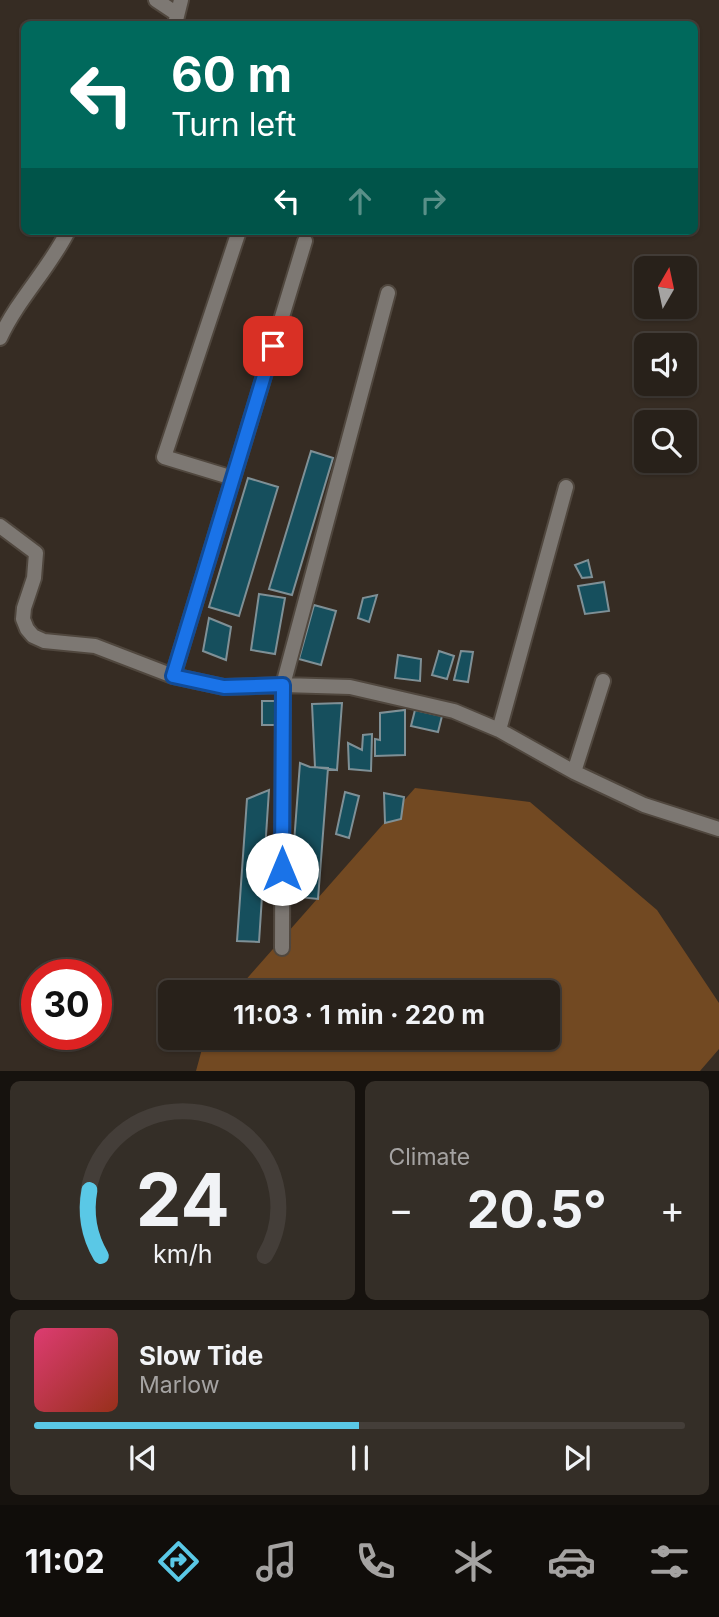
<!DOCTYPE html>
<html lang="en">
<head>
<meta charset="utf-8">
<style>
  body { margin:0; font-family:Inter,sans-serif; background:#342e27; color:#f1f3f6; height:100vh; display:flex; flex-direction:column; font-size:26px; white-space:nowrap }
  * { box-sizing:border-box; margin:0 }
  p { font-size:23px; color:#a5a3a2 }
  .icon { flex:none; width:38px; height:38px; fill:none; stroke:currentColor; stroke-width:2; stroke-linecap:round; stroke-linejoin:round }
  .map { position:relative; height:1071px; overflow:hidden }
  .sheet { display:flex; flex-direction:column; gap:10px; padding:10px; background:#16120e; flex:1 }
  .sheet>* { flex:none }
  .banner { position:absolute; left:21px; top:21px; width:677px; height:214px; border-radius:10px; box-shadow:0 2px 5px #0004,0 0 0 2px #443e39; background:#00695c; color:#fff; overflow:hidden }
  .needle { width:46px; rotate:9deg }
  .fabs { position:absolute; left:634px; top:256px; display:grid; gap:14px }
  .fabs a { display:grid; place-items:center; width:63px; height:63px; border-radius:10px; background:#28211a; box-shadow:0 2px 5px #0004,0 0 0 2px #443e39; font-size:35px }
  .speed { position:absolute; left:21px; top:959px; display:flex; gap:14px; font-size:35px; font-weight:700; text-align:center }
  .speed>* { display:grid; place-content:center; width:91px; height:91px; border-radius:50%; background:#28211a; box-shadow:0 2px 5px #0004,0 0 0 2px #443e39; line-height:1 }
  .speed .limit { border:10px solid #d22; background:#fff; color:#111 }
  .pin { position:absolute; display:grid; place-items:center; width:60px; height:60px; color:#fff; margin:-30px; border-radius:14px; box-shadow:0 4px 10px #0006 }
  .me { position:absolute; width:77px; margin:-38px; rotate:0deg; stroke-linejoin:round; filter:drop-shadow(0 0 5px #0008) }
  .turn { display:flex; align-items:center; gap:24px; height:147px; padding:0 35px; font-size:32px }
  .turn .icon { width:91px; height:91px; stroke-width:2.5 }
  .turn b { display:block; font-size:49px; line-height:60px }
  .lanes { display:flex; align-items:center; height:66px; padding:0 35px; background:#0003; justify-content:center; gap:35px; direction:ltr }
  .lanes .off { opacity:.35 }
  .big { font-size:52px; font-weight:700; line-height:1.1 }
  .sheet .widget { flex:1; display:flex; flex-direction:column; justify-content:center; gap:10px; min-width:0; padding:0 24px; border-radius:10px; background:#342e27 }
  .sheet .dial { align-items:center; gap:0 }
  .dial svg { height:182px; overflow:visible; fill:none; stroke:#443e39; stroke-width:7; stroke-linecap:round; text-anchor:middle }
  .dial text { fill:#f1f3f6; stroke:none }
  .song { display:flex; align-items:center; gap:21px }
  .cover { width:84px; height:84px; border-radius:10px; background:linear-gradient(135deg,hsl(340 70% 55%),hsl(10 70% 35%)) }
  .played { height:7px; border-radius:4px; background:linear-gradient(90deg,#5ac8e6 50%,#443e39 50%) }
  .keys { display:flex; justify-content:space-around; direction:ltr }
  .heat { display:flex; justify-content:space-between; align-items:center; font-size:38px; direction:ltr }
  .sheet .tiles { flex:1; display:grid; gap:10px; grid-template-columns:1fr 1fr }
  .widget:last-child { grid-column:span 2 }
  .trip { position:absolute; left:158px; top:980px; width:402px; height:70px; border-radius:10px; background:#28211a; box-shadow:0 2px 5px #0004,0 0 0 2px #443e39; font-weight:700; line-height:70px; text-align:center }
  .tabs { display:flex; height:112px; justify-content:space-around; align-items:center; background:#100d0a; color:#a5a3a2 }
  .tabs .icon { width:49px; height:49px }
  .tabs .on { color:#5ac8e6 }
  .tabs b { font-size:32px; color:#f1f3f6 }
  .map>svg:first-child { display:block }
  .forest { fill:#724922 }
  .building { fill:#164f5d; stroke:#7f9096; stroke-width:2 }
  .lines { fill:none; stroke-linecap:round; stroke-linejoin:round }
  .minor-casing { stroke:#50473e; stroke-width:18 }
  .minor { stroke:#7d7873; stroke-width:14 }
  .route-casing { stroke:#114b97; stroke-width:18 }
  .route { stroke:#1a73e8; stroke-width:12 }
</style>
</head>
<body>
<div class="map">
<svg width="719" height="1071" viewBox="0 0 719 1071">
  <rect width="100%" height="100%" fill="#362c23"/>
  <path class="forest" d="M415 788 530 802 657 910 719 1003V1049L700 1071H196L205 1038H548V992H235Z"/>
  <path class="building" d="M311 451 333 458 292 595 269 589Z
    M248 478 278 487 239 616 209 607Z
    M588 560 592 577 582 578 575 565Z
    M604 582 609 611 585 614 578 586Z
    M259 594 285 598 275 654 251 650Z
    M377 595 369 622 358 618 363 598Z
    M314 605 336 611 321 665 299 659Z
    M209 618 231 627 226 660 203 651Z
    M439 651 454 656 447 679 432 675Z
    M461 651 473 652 468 682 454 680Z
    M398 655 421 659 420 681 395 678Z
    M262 701H279V725H262Z
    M342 703 337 770 315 767 312 704Z
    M405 710V755L375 756V739L380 740V713Z
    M415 710 442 716 438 732 411 726Z
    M372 734 371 771 349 769 348 743 362 750 363 735Z
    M300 763 310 767 328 768 318 899 290 896Z
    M269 790 259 942 237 941 247 799Z
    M345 792 359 796 349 838 336 834Z
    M384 793 404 797 401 819 385 823Z"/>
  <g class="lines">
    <defs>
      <path id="minor" d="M156 0 177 14
        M175 24 181 0
        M0 338C18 299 49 269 68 231
        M233 478 164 457 238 234
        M0 526 36 553 34 578 24 608 23 619 27 629 33 636 44 641 95 646 173 676 224 687 283 685 350 687 454 711 499 730 574 772 644 805 719 829
        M173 676 305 241
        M499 730 566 487
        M574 772 603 681
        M282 948 283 685 388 293"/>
    </defs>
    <use href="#minor" class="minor-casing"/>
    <use href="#minor" class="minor"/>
  </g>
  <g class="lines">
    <defs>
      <path id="route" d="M273 346 173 676 224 687 283 685 282 869"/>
    </defs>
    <use href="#route" class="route-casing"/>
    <use href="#route" class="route"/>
  </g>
</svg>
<div class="fabs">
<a><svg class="needle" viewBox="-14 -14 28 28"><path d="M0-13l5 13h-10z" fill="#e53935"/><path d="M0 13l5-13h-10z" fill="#a5a3a2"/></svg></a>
<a><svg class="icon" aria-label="sound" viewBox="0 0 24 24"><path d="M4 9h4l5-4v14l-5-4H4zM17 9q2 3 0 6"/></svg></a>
<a><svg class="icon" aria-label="search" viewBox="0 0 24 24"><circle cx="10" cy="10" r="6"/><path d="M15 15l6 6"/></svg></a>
</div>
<div class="speed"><div class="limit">30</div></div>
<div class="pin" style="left:273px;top:346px;background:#d93025"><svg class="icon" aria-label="arrive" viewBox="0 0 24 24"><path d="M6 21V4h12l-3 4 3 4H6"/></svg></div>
<svg class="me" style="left:282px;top:869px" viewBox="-20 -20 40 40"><circle r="19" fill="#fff"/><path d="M0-13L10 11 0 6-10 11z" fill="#1a73e8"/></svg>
<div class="trip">11:03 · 1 min · 220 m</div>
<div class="banner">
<div class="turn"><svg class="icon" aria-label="left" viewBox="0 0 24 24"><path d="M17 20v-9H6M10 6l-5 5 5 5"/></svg><div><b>60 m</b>Turn left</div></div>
<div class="lanes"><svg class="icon" aria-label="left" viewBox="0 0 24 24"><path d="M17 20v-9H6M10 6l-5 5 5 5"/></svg><svg class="icon off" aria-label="ahead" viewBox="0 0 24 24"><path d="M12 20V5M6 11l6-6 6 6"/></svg><svg class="icon off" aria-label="right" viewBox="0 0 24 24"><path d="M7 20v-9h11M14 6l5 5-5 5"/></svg></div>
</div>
</div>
<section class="sheet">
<div class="tiles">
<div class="widget dial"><svg viewBox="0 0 100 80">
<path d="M14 69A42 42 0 1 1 86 69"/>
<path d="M14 69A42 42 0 0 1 9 40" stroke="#5ac8e6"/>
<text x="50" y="56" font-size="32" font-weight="700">24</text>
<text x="50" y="72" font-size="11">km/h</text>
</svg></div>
<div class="widget"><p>Climate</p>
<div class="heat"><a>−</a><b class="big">20.5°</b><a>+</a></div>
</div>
<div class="widget">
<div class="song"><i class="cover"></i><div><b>Slow Tide</b><p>Marlow</p></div></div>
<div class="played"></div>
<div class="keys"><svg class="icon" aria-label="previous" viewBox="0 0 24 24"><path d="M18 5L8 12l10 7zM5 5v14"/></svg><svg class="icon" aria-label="pause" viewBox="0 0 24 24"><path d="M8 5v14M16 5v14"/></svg><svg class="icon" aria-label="next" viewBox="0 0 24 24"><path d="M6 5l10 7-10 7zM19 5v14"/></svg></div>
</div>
</div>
</section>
<nav class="tabs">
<b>11:02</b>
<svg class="icon on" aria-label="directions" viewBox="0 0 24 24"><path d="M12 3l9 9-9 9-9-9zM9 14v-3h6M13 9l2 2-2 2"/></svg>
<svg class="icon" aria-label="music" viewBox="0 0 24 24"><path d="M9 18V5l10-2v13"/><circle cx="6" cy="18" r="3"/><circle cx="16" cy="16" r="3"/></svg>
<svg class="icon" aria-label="phone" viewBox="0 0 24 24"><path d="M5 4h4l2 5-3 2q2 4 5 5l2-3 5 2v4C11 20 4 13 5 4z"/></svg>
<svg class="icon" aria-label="climate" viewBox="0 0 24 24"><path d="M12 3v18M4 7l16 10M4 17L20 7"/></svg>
<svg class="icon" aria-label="car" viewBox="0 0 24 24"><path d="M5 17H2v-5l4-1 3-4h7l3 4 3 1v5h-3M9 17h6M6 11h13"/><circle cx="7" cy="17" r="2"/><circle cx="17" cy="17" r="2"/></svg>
<svg class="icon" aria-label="filters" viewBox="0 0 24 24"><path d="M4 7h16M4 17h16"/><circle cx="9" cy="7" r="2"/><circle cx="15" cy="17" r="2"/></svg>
</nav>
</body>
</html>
